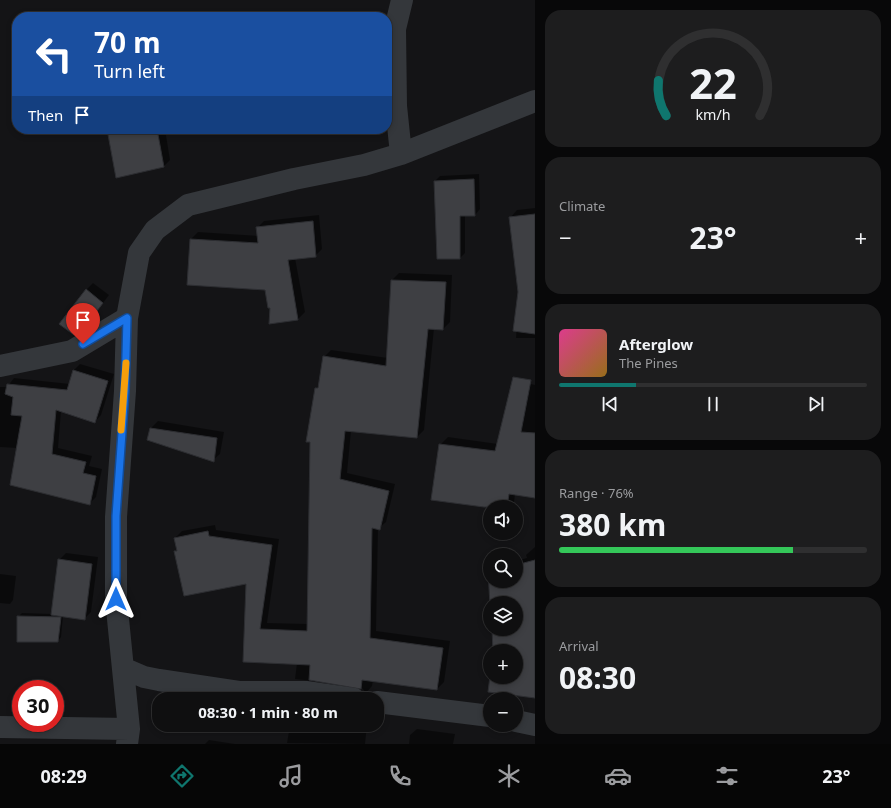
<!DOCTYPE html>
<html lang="en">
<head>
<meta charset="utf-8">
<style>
  body { margin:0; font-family:"Noto Sans",sans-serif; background:#1d1d1e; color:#f1f3f6; height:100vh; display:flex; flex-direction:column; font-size:15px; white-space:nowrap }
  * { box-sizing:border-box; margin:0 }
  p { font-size:13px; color:#9b9c9f }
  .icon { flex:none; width:22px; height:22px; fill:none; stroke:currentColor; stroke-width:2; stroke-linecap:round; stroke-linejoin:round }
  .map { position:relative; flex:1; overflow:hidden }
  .panel { display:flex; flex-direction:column; gap:10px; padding:10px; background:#080809; width:356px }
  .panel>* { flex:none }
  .guide { position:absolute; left:12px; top:12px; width:380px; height:122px; border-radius:16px; box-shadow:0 2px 6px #0003,0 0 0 1px #2f2f30; background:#1a4fa0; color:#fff; overflow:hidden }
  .tools { position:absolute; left:483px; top:500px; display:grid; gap:8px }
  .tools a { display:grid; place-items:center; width:40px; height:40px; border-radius:50%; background:#0f0f10; box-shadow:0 2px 6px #0003,0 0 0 1px #2f2f30; font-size:20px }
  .speed { position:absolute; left:12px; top:680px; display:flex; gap:8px; font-size:20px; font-weight:700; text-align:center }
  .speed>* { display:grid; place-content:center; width:52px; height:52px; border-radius:50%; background:#0f0f10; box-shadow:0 2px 6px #0003,0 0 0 1px #2f2f30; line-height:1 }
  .speed .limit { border:6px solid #d22; background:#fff; color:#111 }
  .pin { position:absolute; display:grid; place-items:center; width:34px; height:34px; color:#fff; margin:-41px -17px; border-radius:50% 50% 50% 0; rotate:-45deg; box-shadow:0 0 4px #0007 }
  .pin .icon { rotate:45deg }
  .me { position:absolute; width:44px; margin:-22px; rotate:0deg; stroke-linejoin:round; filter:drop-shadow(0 0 3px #0008) }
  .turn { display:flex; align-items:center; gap:14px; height:84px; padding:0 16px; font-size:18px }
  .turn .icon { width:52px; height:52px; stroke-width:2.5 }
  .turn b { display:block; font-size:28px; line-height:34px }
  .then { display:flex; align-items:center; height:38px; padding:0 16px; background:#0003; gap:8px; font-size:15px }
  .big { font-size:30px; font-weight:700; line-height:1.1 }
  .panel .card { flex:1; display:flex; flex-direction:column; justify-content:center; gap:6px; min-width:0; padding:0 14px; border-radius:16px; background:#1d1d1e }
  .panel .dial { align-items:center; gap:0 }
  .dial svg { height:104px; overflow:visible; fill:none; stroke:#2f2f30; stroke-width:7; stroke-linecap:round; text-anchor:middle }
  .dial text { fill:#f1f3f6; stroke:none }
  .song { display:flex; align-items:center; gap:12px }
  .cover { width:48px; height:48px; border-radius:6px; background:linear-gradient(135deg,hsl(330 70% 55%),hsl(40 70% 35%)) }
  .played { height:4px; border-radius:2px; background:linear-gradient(90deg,#0f766e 25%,#2f2f30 25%) }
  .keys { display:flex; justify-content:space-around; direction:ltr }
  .heat { display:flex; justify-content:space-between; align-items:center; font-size:22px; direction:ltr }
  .charge { height:6px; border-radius:3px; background:linear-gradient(90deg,#34c759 76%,#2f2f30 0) }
  .trip { position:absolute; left:152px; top:692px; width:232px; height:40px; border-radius:16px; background:#0f0f10; box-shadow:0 2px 6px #0003,0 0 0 1px #2f2f30; font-weight:700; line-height:40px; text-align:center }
  .tab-bar { display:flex; height:64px; justify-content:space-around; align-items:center; background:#060606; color:#9b9c9f }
  .tab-bar .icon { width:28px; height:28px }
  .tab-bar .current { color:#0f766e }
  .tab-bar b { font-size:18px; color:#f1f3f6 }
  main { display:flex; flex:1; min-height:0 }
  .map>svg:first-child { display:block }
  .shadow { fill:#0007 }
  .building { fill:#3e3f43; stroke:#2d2e32 }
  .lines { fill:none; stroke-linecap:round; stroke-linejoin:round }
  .minor { stroke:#34373b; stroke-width:22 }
  .route-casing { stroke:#114b97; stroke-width:10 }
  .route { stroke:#1a73e8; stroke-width:7 }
  .slow { stroke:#f59e0b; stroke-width:7 }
</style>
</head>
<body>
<main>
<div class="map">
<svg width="535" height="744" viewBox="0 0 535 744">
  <rect width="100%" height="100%" fill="#141416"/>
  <path class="shadow" d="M108 129H165L170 160 164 166Z
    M479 174 480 209 475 215H465V253L460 258 435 181 440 176Z
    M535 208V338H516L519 292 510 218 517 210Z
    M319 215 322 249 315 256 295 258 305 312 298 319 270 323 271 307 266 289 191 239 198 232 258 236 257 228 264 221Z
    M399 273 452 275 450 322 443 329 434 328 424 430 417 437 351 431 347 473 395 484 386 522 378 529 376 631 450 641 444 682 437 689 373 680 372 686 366 693 362 688 356 686 295 679 297 663 244 661 247 583 175 552 178 549 175 538 182 531 215 525 216 530 279 539 267 623 308 624 316 388 320 384 324 357 331 350 388 358 392 280Z
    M93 283 109 295 88 323 86 290Z
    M80 364 114 374 101 415 95 422 61 411 58 448 92 456 89 466 102 469 96 497 90 503 17 448 0 447V387H7L14 378 70 384 74 370Z
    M519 381 535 385V497L515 494 514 502 509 507H492L440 445 448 437 498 444Z
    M158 421 224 432 220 454 213 460 149 439 151 428Z
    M535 547V697L516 677V651H503V629H516V603H491L489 571 490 569V581H516V561L527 558 526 555Z
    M66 553 98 557 91 612 84 619 63 616 61 637 58 641 18 617 22 613 52 614 59 560Z
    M0 574 16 576 13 600 10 604 0 603Z
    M290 725H367L365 744 287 743Z
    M417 729 455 734 453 744H409L410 735Z
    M209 740 235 744H205Z"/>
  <path class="building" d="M107 129H157L164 167 116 178Z
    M474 179 475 216H460V259H437L434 181Z
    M535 214V334L513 331 518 292 509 217Z
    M313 221 316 257 288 260 298 320 269 324 270 308H268L265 290 187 285 190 239 258 243 256 227Z
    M391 280 446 282 443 330 428 329 417 438 345 431 340 479 389 491 380 530 372 528 370 638 443 648 437 690 362 680 361 689 309 680 310 665 243 662 246 584 184 596 174 551H177L174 538 208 531 209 536 272 545 260 629 307 631 310 442H306L315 388H318L323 356 386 366Z
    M86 289 103 303 82 331 74 335 59 324Z
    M73 370 108 381 95 423 56 410 52 454 86 462 83 473 96 476 90 505 10 485 22 416 11 415 13 397 5 394 7 384 67 390Z
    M513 377 531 380 521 432 535 433V498L509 494 507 507H484L431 500 439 444 495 451Z
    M150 428 217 438 214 462 147 440Z
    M58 559 92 564 85 620 51 615Z
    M535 560V698L488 692 490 676 516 677V651H493L492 629H516V603H490V605L488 571 490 570V581H516V565Z
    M17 616 61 617 58 642H17Z"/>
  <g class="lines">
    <path class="minor" d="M401 154 396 106 395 29 402 0
      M0 366 72 351 127 318
      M123 668 144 677 159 680 239 692H306L354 699
      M377 702 490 716
      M516 721 535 725
      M0 727 129 729
      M127 744 129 729 116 599V517L125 391 127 318 139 253 155 230 188 205 294 179 364 165 401 154 535 101"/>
  </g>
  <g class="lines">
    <defs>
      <path id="route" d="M83 344 127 318 125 391 116 516V599"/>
    </defs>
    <use href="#route" class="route-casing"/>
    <use href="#route" class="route"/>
    <path class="slow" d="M121 430 126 363"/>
  </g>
</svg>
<div class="tools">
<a><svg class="icon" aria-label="sound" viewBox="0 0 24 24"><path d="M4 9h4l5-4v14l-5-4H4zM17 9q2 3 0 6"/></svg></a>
<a><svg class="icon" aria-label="search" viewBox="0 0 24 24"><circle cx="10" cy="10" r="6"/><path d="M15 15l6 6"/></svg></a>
<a><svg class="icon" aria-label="layers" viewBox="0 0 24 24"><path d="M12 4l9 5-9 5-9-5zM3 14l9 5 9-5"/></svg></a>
<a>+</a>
<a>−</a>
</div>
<div class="speed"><div class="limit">30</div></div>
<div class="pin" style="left:83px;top:344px;background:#d93025"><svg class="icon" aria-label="arrive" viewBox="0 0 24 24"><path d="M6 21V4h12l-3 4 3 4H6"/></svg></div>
<svg class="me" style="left:116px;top:599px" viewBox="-20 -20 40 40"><path d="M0-17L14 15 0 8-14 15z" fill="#1a73e8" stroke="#fff" stroke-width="4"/></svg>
<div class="trip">08:30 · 1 min · 80 m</div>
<div class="guide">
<div class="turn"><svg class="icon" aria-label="left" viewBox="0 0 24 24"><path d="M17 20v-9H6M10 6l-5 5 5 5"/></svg><div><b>70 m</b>Turn left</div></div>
<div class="then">Then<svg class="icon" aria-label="arrive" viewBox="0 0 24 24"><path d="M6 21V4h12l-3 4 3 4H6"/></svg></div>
</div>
</div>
<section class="panel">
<div class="card dial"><svg viewBox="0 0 100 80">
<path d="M14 69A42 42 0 1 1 86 69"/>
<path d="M14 69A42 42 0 0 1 8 42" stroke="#0f766e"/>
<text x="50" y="56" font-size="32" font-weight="700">22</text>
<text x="50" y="72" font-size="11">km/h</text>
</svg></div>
<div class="card"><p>Climate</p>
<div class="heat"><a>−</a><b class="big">23°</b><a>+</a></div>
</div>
<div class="card">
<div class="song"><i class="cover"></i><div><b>Afterglow</b><p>The Pines</p></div></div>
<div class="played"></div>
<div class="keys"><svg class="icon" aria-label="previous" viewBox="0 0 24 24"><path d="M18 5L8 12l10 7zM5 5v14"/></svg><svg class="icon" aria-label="pause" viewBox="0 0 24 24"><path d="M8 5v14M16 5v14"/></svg><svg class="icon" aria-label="next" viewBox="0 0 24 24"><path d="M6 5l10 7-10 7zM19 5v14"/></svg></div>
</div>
<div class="card"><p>Range · 76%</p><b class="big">380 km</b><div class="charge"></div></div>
<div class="card"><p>Arrival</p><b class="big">08:30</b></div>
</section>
</main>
<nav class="tab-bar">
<b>08:29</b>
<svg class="icon current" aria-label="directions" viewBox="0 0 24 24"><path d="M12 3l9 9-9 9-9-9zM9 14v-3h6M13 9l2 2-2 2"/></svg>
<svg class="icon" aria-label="music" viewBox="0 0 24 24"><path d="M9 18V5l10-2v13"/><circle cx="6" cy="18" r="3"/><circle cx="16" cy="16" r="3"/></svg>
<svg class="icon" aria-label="phone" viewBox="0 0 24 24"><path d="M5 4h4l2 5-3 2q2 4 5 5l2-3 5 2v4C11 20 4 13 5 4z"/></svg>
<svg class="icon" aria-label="climate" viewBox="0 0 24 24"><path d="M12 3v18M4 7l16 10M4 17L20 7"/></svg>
<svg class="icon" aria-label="car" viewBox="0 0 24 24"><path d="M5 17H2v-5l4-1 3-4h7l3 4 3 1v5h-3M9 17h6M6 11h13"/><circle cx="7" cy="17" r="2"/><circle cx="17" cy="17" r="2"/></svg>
<svg class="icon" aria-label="filters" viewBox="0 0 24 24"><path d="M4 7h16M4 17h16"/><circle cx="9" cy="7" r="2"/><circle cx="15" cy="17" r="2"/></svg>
<b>23°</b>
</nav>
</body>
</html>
